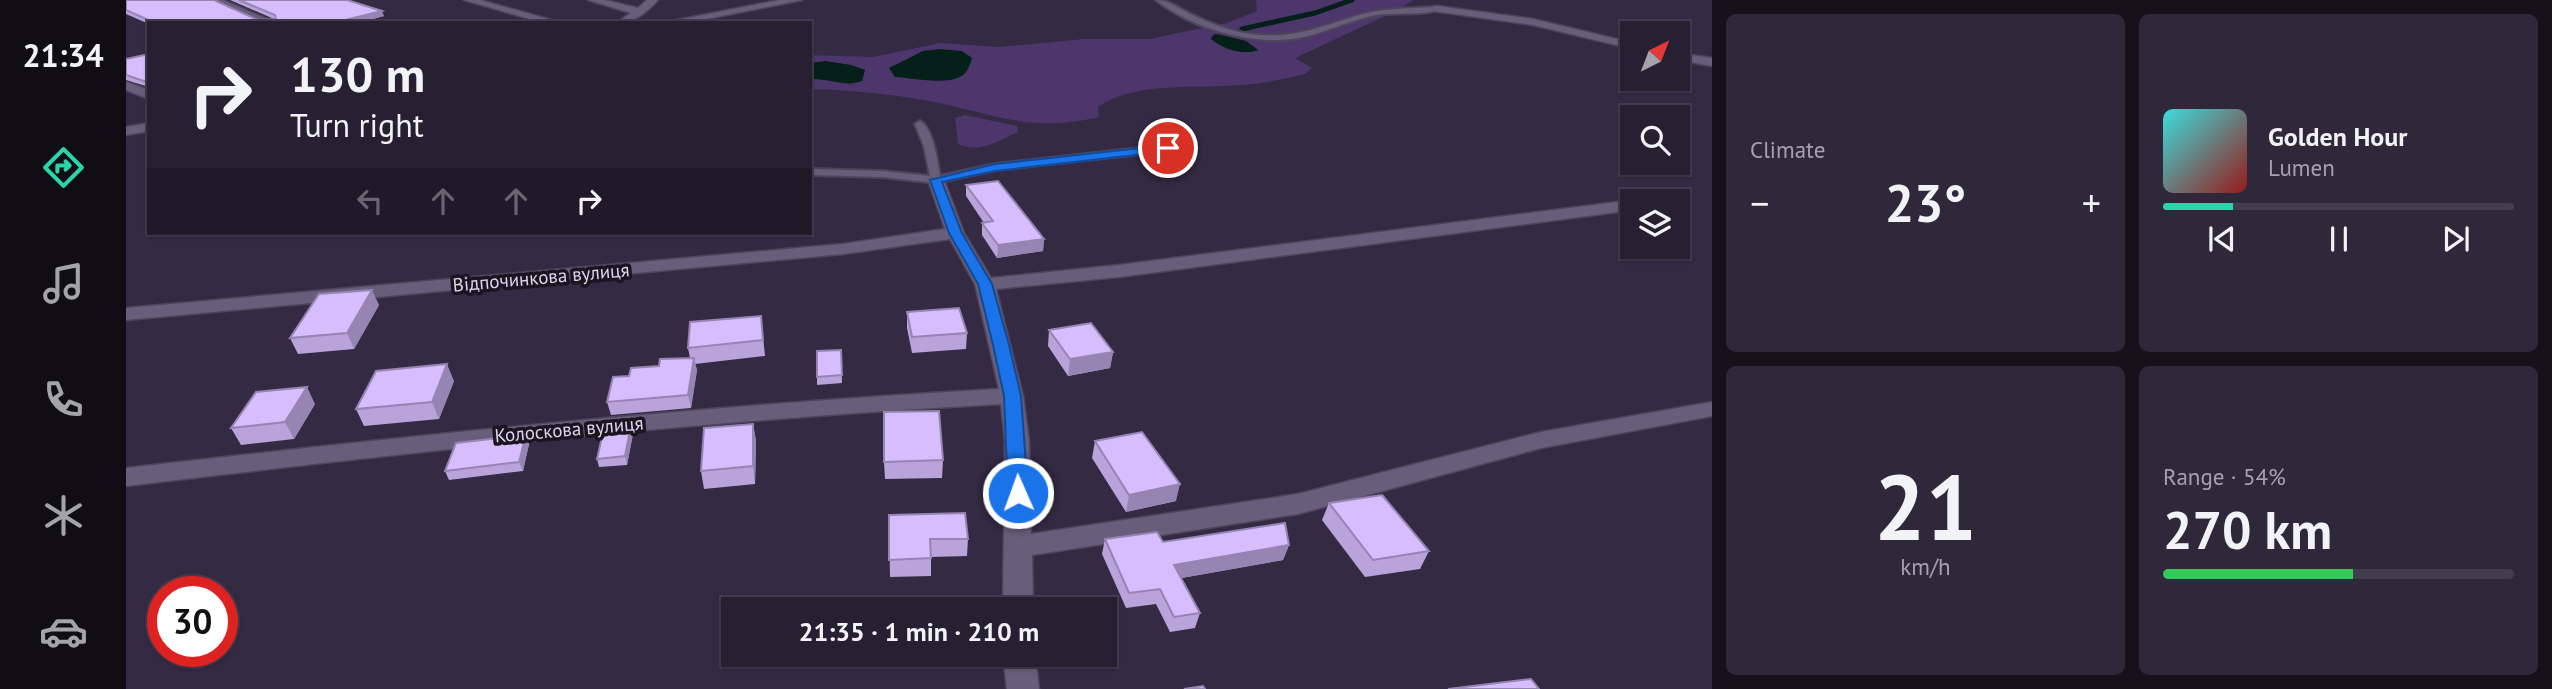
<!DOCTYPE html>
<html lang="en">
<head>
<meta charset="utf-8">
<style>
  body { margin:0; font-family:"PT Sans",sans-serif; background:#2f283b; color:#f1f3f6; height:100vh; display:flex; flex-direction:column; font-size:26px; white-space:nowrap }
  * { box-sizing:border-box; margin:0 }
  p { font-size:23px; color:#a4a3ac }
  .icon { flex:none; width:38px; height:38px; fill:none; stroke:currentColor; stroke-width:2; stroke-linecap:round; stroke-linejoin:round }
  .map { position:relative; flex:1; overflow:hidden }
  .panel { display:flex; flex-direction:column; gap:14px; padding:14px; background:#15121c; width:840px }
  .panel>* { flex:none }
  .guide { position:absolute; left:21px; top:21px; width:665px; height:214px; border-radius:0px; box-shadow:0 2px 5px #0004,0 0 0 2px #433e4e; background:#272033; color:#f1f3f6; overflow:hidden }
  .needle { width:46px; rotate:42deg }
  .tools { position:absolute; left:1494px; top:21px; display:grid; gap:14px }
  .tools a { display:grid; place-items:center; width:70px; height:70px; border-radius:0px; background:#272033; box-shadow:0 2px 5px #0004,0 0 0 2px #433e4e; font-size:35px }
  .speed { position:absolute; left:21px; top:576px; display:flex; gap:14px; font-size:35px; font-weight:700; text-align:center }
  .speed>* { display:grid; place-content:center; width:91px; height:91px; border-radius:50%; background:#272033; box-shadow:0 2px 5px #0004,0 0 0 2px #433e4e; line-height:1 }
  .speed .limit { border:10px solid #d22; background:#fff; color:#111 }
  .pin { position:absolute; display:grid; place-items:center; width:60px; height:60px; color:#fff; margin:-30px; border:4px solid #fff; border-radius:50%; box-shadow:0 2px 7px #0007 }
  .me { position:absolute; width:77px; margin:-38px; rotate:358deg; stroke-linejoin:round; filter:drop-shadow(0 0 5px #0008) }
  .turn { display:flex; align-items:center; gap:24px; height:147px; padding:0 28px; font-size:32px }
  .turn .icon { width:91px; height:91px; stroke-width:2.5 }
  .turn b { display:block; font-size:49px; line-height:60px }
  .lanes { display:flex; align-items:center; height:66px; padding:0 28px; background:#0003; justify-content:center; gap:35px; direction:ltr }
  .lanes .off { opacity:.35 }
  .big { font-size:52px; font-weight:700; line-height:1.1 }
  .panel .widget { flex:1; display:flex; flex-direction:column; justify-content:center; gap:10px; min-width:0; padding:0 24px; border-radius:10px; background:#2f283b }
  .panel .dial { align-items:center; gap:0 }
  .dial b { font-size:91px; line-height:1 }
  .song { display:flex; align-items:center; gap:21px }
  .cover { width:84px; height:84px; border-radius:10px; background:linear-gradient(135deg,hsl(180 70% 55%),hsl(0 70% 35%)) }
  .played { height:7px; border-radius:4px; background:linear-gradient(90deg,#2ad5ac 20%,#433e4e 20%) }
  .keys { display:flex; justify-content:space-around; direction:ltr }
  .heat { display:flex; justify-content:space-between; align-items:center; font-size:38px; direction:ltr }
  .charge { height:10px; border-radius:5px; background:linear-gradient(90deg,#34c759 54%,#433e4e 0) }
  .panel .tiles { flex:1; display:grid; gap:14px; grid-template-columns:repeat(2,1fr) }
  .trip { position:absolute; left:595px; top:597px; width:396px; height:70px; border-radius:0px; background:#272033; box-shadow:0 2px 5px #0004,0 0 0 2px #433e4e; font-weight:700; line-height:70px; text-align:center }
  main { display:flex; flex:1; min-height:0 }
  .menu { display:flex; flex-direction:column; width:126px; justify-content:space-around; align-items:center; background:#100d14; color:#a4a3ac }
  .menu .icon { width:49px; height:49px }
  .menu .current { color:#2ad5ac }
  .menu b { font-size:32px; color:#f1f3f6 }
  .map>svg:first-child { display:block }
  .green { fill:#4c366b; fill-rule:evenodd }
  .water { fill:#042018 }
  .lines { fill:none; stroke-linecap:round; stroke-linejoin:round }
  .stream { stroke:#042018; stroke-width:5 }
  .lane-casing { stroke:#4e455b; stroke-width:4 }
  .street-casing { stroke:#4e455b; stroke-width:3 }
  .lane { fill:#685e7b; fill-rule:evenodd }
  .street { fill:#685e7b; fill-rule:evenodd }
  .wall { fill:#b8a3da }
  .shaded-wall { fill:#9684b2 }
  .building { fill:#d6bdfe; stroke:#9684b2; stroke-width:2 }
  .route { fill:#1a73e8; stroke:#114b97; stroke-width:2 }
  .labels { text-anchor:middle; stroke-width:7; stroke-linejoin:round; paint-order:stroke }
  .street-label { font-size:19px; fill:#dcd6e7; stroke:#1a1521 }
</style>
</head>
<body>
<main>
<nav class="menu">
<b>21:34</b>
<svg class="icon current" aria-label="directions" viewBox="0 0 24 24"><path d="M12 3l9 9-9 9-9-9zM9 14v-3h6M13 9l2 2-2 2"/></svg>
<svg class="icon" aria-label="music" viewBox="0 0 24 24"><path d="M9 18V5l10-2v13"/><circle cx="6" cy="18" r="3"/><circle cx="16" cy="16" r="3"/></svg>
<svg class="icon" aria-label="phone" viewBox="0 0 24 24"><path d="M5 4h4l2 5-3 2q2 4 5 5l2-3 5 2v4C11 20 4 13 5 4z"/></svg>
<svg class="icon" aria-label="climate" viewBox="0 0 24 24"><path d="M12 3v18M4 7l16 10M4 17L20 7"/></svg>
<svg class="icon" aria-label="car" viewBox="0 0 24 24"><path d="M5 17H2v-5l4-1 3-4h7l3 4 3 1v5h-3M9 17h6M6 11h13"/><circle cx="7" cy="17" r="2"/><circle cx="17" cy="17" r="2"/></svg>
</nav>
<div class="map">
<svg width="1586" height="689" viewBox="0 0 1586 689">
  <rect width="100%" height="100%" fill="#342a44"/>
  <path class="green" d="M1130 0H1287L1272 10 1169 58 1186 68 1179 74C1158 79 1136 84 1115 85 1072 89 1007 81 972 107L973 117C904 133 873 115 808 102 768 94 725 90 684 89V79H697L725 85 739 70C721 63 704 61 684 63V55L747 57 814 43 873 47 958 39H1023L1101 23 1131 11ZM1094 34 1120 41 1132 50C1115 55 1099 48 1085 39L1086 35Z
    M839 115 891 126 892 132C872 141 854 154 832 144L829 118Z"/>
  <path class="water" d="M1089 34 1120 41 1132 50C1117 56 1097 49 1085 39Z
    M813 49 836 51 846 58C844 65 841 74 834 77 818 85 787 78 769 77L763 68 797 51Z
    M699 61 725 65 739 70 736 81C719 87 702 78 684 79V63Z"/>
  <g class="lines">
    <path class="stream" d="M1116 29 1189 13 1226 0"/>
    <defs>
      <path id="lane" d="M1030 0C1044 0 1056 11 1069 16 1090 26 1113 34 1136 35 1174 38 1206 22 1241 13 1264 8 1288 8 1311 7L1314 9C1299 16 1269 12 1250 15 1224 20 1199 33 1173 38 1126 46 1067 29 1030 0Z
        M794 121C808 130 811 160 814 176L869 164 1042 145 1047 148 1042 151 869 170 810 183 756 177 684 175V169L756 171 804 176 798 146 789 124Z"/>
      <path id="street" d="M83 0H97L150 23H135Z
        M338 0H354L436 23H418Z
        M462 0H479L512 8 521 0H532C520 13 508 23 490 23L505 13Z
        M654 0H676L560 23H536Z
        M1311 6 1407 19 1507 43V49L1407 25 1307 11V7Z
        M1552 53 1586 58V66L1552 60Z
        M0 82 23 90V99L0 90Z
        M23 123V131L0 135V127Z
        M810 175 818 180 838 233 865 278 993 265 1507 200 1512 201H1507V210L993 277 870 289 897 396 903 441 905 534 1172 494 1415 432 1586 402V416L1415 448 1172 514 906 555 907 609H877L879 441 875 404C582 420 291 451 0 486V468C291 435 581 405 873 389L849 284 824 239 717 254 0 320V308L717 244 819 229 802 180Z
        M877 654H909L913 689H881Z"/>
    </defs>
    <use href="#lane" class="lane-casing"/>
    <use href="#street" class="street-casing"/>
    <use href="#lane" class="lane"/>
    <use href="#street" class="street"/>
  </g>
  <path class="wall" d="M0 0 132 20 148 19 104 0H221L258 16 232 23H23V24L0 14Z
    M23 54V87L0 80V59Z
    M840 185 918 239 917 251 871 258 856 235V223H858L840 196Z
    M253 305 228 349 172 354 164 338Z
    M781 312 841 333 840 349 786 353 781 328Z
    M635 316 639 356 569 364 571 370 565 408 485 415 481 402 503 376 564 358 562 348Z
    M923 330 987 352 984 368 942 376 922 346Z
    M715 350 716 383 691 385V377Z
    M328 381 313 419 238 426 230 409Z
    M189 404 168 439 115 445 105 428Z
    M627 424 630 441 629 484 578 489 575 471Z
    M507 434 501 465 473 467 471 459Z
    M400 435 403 444 397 471 323 480 319 471Z
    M969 441 1050 501 1000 512 966 458Z
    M817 460 816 478 759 479 758 462Z
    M1203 503 1303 551 1294 569 1239 577 1196 520Z
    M763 515 842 539 841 556 805 557V576L764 577Z
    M979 539 1037 542 1163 545 1157 560 1055 578 1074 613 1069 628 1044 632 1030 604 1000 608 976 554Z"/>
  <path class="shaded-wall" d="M256 11 258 16 232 23H207Z
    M918 239 917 251 871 258 872 245Z
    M246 290 253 305 228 349 221 333Z
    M987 352 984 368 942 376 944 359Z
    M568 358 571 370 565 408 562 395Z
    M321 364 328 381 313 419 306 402Z
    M181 387 189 404 168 439 159 422Z
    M627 424 630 441 629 484 627 466Z
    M505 425 507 434 501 465 499 456Z
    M400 435 403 444 397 471 393 462Z
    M1054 484 1050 501 1000 512 1003 495Z
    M1163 545 1157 560 1045 580 1048 565Z"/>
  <path class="building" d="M0 0H88L132 20 150 19 149 15 113 0H221L256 11 207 23H29L0 10Z
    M23 54V86L21 82 0 75V59Z
    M872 181 918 239 872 245 856 223 867 221 840 185Z
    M246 290 221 333 164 338 193 294Z
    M833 308 841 333 786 337 781 312Z
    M635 316 637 340 562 348 564 322Z
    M965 323 987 352 944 359 923 330Z
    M715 350 716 375 691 377V351Z
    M568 358 562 395 481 402 487 377 503 376 505 368 533 366 534 359Z
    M321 364 306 402 230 409 250 371Z
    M181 387 159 422 105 428 130 392Z
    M813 411 817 460 758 462V412Z
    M627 424V466L575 471 578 428Z
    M505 425 499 456 471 459 478 428Z
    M1016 432 1054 484 1003 495 969 441Z
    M400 435 393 462 319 471 330 443Z
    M1256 495 1303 551 1247 560 1203 503Z
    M839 513 842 539H804L805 558 763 560V515Z
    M1159 523 1163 545 1048 565 1074 613 1048 617 1034 589 1003 593 979 539 1031 532 1037 542Z
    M1405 679 1413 689H1322Z
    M1077 686 1079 689H1058Z"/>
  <path class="route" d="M1042 145 1047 148 1046 151 869 171 816 182 836 233 866 284 883 345 895 396 902 493 899 498H885L882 493 878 396 867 345 852 284 823 233 804 180 869 164Z"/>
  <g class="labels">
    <g class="street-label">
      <text transform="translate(415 277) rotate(-5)" y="7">Відпочинкова вулиця</text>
      <text transform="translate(443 429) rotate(-5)" y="7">Колоскова вулиця</text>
    </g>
  </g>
</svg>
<div class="tools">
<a><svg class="needle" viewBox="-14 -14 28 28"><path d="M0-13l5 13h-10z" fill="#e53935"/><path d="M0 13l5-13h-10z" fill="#a4a3ac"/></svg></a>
<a><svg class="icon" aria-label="search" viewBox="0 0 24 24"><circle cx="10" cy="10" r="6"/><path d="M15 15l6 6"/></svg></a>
<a><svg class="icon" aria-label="layers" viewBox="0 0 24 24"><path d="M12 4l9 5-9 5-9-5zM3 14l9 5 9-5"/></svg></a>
</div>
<div class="speed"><div class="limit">30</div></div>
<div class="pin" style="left:1042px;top:148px;background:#d93025"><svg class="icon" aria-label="arrive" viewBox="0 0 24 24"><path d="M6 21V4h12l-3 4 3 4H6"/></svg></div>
<svg class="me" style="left:892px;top:493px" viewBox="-20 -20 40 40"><circle r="17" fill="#1a73e8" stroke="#fff" stroke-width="3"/><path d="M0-11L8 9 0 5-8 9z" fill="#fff"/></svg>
<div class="trip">21:35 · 1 min · 210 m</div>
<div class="guide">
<div class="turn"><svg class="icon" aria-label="right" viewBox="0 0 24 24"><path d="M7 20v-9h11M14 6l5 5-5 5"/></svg><div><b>130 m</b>Turn right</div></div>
<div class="lanes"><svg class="icon off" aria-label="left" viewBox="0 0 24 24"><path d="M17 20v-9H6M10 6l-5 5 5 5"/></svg><svg class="icon off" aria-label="ahead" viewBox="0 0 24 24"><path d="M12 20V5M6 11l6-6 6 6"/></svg><svg class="icon off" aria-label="ahead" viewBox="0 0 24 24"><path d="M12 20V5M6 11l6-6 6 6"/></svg><svg class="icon" aria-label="right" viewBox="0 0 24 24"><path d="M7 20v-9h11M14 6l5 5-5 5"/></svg></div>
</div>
</div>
<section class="panel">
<div class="tiles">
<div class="widget"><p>Climate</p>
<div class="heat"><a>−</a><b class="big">23°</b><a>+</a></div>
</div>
<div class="widget">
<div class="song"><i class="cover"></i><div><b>Golden Hour</b><p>Lumen</p></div></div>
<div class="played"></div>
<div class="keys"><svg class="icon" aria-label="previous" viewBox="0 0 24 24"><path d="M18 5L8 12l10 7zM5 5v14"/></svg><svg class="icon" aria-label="pause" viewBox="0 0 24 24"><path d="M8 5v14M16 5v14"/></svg><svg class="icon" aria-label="next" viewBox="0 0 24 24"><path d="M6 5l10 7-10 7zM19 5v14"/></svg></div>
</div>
<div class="widget dial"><b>21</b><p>km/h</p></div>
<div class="widget"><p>Range · 54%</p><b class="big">270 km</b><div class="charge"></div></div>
</div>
</section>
</main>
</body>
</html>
